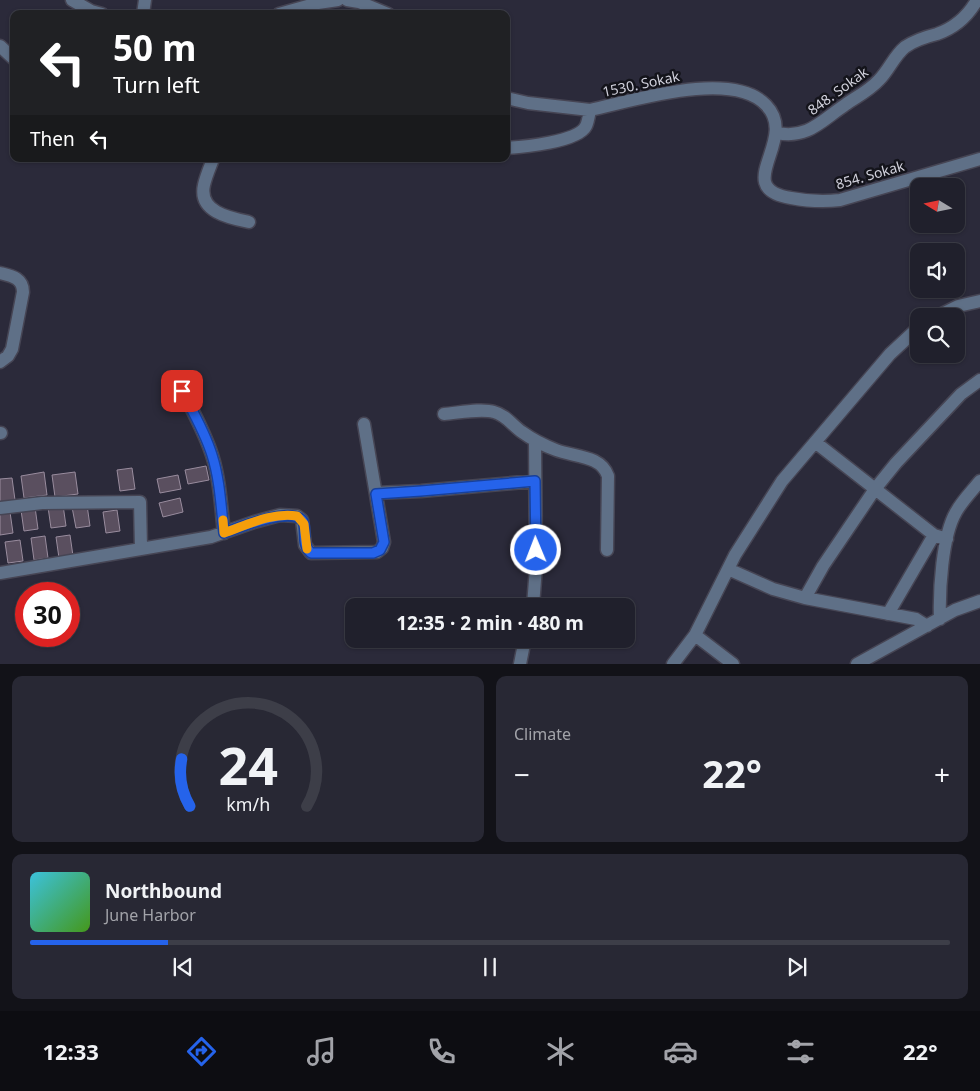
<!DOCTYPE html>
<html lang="en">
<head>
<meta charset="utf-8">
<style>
  body { margin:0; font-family:"Noto Sans",sans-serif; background:#282834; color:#f1f3f6; height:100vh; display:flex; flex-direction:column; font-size:19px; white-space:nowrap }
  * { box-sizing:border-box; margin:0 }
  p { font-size:16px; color:#a2a3a9 }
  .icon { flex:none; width:28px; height:28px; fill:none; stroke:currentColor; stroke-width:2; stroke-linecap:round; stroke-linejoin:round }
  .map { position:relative; height:664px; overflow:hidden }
  .panel { display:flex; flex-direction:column; gap:12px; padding:12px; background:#121218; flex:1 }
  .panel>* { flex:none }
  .hud { position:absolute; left:10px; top:10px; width:500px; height:152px; border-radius:10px; box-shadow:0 1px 4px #0004,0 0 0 1px #3d3e48; background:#202124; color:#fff; overflow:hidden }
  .needle { width:32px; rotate:280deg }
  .fabs { position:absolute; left:910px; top:178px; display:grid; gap:10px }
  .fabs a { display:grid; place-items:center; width:55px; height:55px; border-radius:10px; background:#20202c; box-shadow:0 1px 4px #0004,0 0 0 1px #3d3e48; font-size:25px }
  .speed { position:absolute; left:15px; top:582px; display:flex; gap:10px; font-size:25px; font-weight:700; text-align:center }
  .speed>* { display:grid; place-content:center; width:65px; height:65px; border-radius:50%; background:#20202c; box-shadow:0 1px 4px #0004,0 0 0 1px #3d3e48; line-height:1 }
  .speed .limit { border:8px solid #d22; background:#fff; color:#111 }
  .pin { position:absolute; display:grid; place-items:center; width:42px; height:42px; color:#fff; margin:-21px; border-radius:10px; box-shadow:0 2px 8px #0006 }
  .me { position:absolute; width:55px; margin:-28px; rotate:359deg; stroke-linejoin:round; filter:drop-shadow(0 0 4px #0008) }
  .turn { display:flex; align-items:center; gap:18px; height:105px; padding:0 20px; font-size:22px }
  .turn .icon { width:65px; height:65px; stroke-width:2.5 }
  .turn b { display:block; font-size:35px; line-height:42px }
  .then { display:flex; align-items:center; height:48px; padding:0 20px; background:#0003; gap:10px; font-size:19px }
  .big { font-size:38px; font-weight:700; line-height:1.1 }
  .panel .tile { flex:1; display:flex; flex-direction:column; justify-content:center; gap:8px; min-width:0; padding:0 18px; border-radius:10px; background:#282834 }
  .panel .dial { align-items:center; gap:0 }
  .dial svg { height:130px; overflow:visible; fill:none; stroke:#3d3e48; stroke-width:7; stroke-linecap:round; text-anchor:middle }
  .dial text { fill:#f1f3f6; stroke:none }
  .song { display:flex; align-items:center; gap:15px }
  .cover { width:60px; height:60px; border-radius:8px; background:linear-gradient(135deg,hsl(190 70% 55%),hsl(100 70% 35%)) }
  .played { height:5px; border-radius:2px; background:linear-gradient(90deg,#2563eb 15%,#3d3e48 15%) }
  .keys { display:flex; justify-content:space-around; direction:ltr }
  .heat { display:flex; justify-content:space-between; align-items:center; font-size:28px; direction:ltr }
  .panel .tiles { flex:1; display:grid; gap:12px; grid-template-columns:1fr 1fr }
  .tile:last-child { grid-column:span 2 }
  .trip { position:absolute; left:345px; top:598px; width:290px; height:50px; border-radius:10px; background:#20202c; box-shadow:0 1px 4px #0004,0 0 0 1px #3d3e48; font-weight:700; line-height:50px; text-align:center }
  .dock { display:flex; height:80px; justify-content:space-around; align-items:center; background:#0d0d12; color:#a2a3a9 }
  .dock .icon { width:35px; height:35px }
  .dock .on { color:#2563eb }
  .dock b { font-size:22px; color:#f1f3f6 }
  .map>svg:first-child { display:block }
  .building { fill:#5a4f5f; stroke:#998c9e }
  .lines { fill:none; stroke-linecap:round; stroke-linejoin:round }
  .minor-casing { stroke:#464554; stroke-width:15 }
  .minor { stroke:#5f7087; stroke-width:12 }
  .route-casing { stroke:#184099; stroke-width:12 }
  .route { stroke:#2563eb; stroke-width:9 }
  .slow { stroke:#f59e0b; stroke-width:9 }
  .labels { text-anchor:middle; stroke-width:5; stroke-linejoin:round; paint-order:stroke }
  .street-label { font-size:14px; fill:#d1d1dc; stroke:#14141b }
</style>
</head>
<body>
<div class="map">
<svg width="980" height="664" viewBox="0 0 980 664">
  <rect width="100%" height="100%" fill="#2b2a3a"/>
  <path class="building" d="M206 466 209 480 188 484 185 470Z
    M132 468 135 489 120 491 117 470Z
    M44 472 47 495 24 498 21 476Z
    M75 472 78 494 55 497 52 475Z
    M178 475 181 489 160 493 157 479Z
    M12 478 15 500 0 502V479Z
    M180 498 183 512 163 517 159 503Z
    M63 505 66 526 51 528 48 507Z
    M87 505 90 526 76 528 72 507Z
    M35 507 38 529 24 531 21 510Z
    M117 510 120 531 106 533 103 512Z
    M10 512 13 533 0 535V514Z
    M70 535 73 556 59 558 56 537Z
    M45 536 48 558 34 560 31 538Z
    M20 540 23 561 8 563 5 542Z"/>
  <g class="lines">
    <defs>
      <path id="minor" d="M72 0 91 11 102 14
        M347 0 359 2 388 14
        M143 14 145 0
        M279 14 318 3 338 0
        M0 46 14 59
        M506 98 528 103 590 110
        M777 133C808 139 821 121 845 105 856 97 869 91 879 80 889 70 894 56 905 47 915 40 925 37 937 34 954 28 968 16 977 0
        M506 148C523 147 578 142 586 126 588 122 589 115 590 110 632 101 732 69 766 105 800 140 729 188 791 198 807 201 824 202 840 200L980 159
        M213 159C210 167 206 176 204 185 198 212 230 218 249 222
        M0 273C12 276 23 278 23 292L12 349 8 356 0 362
        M938 316 958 306 980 301
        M183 391C193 412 205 433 212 455 220 480 221 507 224 533
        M444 414C458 413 481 408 494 412 506 415 512 425 522 432 533 440 543 445 556 450 574 457 601 455 608 476L607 550
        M0 433H1
        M815 442 934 535 947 539
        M376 493 421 491 535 481
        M0 508 42 503 140 502 141 548
        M728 569 773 589 805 598 916 619 927 626
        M0 573 211 537 254 522 280 515 297 516 302 520 305 545 311 553 377 552 382 548 384 542 364 424
        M805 598 823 566 875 489 896 463 961 394 980 380
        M533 606 536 567 535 442
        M888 614 934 535
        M940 619C939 591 942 536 956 512 962 501 972 491 980 481
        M695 635 733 664
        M520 664 525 639
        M673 664 695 635 735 555 782 481 890 354 919 327
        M857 664 955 610 980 601"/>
    </defs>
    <use href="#minor" class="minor-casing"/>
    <use href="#minor" class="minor"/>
  </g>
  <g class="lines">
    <defs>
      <path id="route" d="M182 391C193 412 205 432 212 455 220 480 221 507 224 533 237 528 298 503 304 524 306 534 302 545 311 553H373L380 550 384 542 376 494 421 491 535 481 536 550"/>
    </defs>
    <use href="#route" class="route-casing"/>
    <use href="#route" class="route"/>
    <path class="slow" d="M223 520 224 533C247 525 272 512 297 516L304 524 307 549"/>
  </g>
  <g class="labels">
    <g class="street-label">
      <text transform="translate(641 84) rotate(-12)" y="5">1530. Sokak</text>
      <text transform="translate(838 91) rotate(-36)" y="5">848. Sokak</text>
      <text transform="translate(870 175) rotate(-16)" y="5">854. Sokak</text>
    </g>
  </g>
</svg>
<div class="fabs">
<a><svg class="needle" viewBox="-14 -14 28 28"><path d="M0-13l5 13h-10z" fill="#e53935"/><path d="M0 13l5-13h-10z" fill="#a2a3a9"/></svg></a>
<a><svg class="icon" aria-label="sound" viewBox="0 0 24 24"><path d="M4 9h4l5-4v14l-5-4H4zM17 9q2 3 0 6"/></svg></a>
<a><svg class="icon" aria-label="search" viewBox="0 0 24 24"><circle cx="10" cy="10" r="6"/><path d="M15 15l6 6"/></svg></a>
</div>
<div class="speed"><div class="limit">30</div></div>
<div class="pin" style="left:182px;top:391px;background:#d93025"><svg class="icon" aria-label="arrive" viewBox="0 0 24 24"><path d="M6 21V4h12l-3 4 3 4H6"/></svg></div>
<svg class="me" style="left:536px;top:550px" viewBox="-20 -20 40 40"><circle r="17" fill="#2563eb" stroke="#fff" stroke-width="3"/><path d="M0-11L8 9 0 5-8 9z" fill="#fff"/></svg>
<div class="trip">12:35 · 2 min · 480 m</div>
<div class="hud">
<div class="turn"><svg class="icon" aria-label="left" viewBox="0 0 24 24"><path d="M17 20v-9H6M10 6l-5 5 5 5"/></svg><div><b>50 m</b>Turn left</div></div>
<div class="then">Then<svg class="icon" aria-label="left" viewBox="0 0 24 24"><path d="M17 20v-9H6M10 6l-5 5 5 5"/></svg></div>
</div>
</div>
<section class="panel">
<div class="tiles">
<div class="tile dial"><svg viewBox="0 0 100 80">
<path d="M14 69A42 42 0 1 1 86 69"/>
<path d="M14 69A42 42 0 0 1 9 40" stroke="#2563eb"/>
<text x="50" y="56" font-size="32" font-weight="700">24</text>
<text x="50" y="72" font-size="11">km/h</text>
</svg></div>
<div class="tile"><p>Climate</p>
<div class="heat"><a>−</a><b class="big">22°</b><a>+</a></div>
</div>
<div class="tile">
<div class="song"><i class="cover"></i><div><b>Northbound</b><p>June Harbor</p></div></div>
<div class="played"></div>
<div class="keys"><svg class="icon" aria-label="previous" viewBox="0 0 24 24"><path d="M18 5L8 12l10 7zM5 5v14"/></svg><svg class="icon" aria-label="pause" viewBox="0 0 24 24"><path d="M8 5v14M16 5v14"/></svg><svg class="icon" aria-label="next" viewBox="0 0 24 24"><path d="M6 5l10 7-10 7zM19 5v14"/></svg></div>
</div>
</div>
</section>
<nav class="dock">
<b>12:33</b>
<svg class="icon on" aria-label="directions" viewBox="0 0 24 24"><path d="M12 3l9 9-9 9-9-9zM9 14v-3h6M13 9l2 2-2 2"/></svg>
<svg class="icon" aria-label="music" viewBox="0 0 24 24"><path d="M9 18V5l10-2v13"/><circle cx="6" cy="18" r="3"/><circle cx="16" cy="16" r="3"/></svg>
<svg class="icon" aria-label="phone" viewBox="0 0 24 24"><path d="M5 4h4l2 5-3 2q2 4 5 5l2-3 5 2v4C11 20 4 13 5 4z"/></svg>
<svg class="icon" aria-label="climate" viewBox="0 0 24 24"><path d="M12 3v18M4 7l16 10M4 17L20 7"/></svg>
<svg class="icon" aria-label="car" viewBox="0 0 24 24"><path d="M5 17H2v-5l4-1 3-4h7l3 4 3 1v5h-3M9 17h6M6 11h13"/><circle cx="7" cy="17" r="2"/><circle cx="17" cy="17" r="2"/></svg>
<svg class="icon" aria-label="filters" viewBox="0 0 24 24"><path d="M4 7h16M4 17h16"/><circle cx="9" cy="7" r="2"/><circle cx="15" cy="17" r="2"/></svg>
<b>22°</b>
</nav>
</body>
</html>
